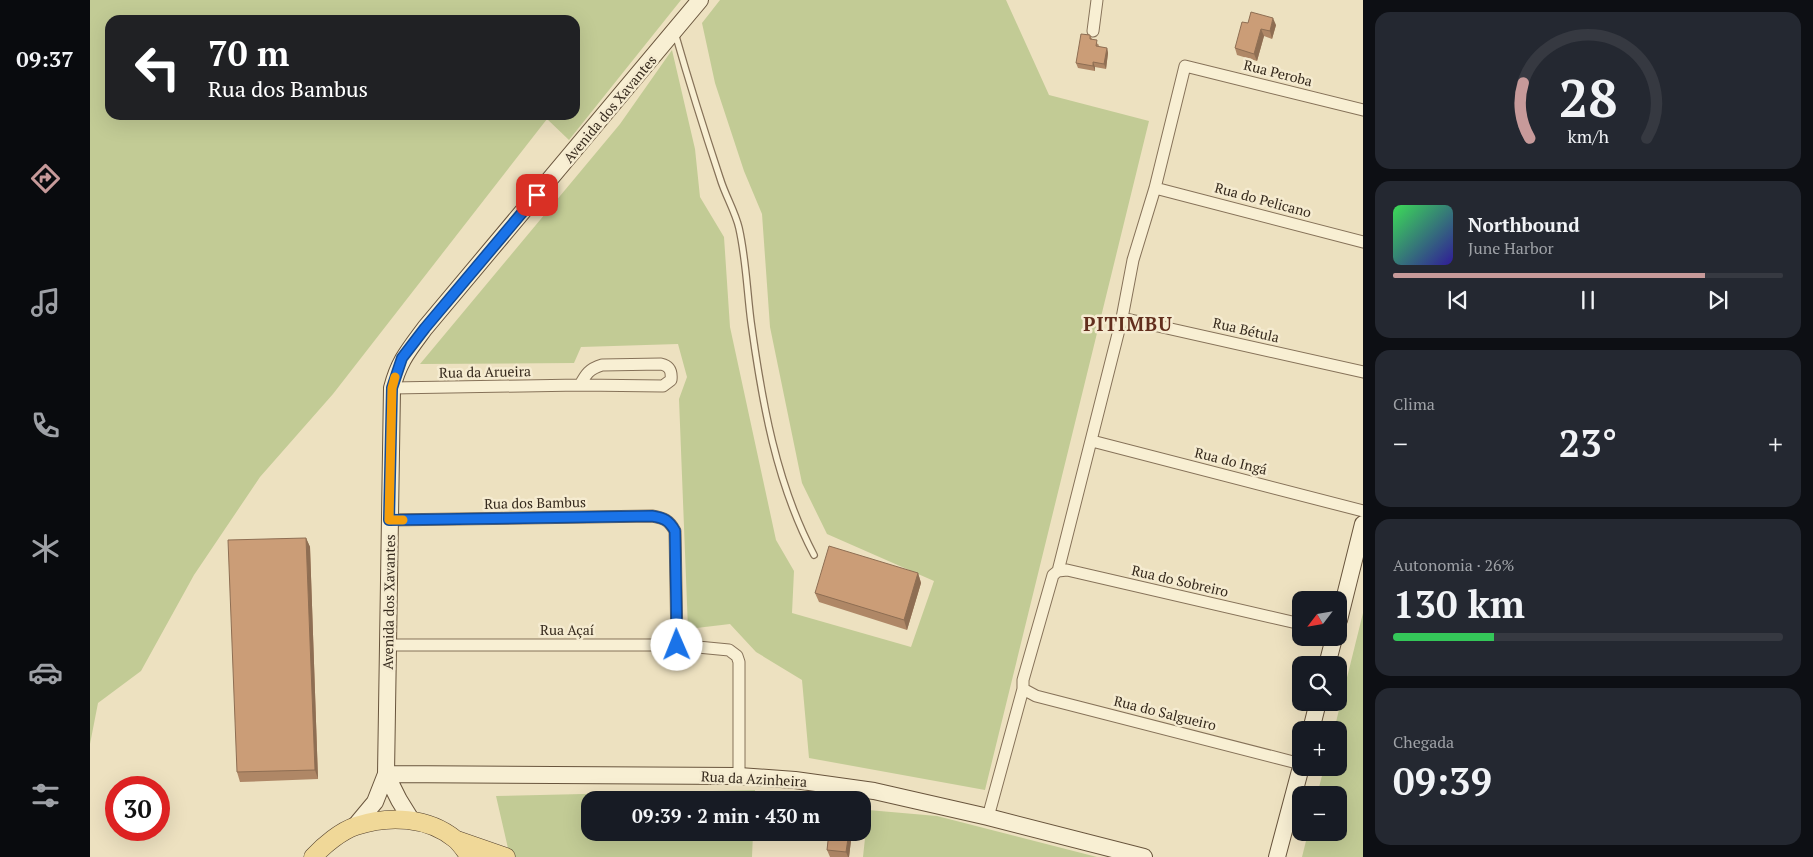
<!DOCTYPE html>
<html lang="pt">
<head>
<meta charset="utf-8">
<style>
  body { margin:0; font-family:"PT Serif",serif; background:#242831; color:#f1f3f6; height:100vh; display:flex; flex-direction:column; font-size:19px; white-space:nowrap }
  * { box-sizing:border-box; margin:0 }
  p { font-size:16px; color:#9ea1a6 }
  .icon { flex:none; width:28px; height:28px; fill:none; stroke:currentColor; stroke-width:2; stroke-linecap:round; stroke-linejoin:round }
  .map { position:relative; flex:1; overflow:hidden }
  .sheet { display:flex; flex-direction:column; gap:12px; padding:12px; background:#0d0f14; width:450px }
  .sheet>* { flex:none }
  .hud { position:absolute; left:15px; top:15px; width:475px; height:105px; border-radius:15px; box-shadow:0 5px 20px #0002; background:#202124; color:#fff; overflow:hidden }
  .needle { width:32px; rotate:239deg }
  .controls { position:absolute; left:1202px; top:591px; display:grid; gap:10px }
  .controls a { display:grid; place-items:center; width:55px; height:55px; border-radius:10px; background:#171b24; box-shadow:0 5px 20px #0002; font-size:25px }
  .speed { position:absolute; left:15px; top:776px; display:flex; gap:10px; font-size:25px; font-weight:700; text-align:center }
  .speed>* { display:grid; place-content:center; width:65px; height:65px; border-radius:50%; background:#171b24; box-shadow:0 5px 20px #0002; line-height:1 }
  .speed .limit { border:8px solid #d22; background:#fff; color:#111 }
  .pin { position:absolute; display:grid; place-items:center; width:42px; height:42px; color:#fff; margin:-21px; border-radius:10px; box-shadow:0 2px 8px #0006 }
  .me { position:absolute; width:55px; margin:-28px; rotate:359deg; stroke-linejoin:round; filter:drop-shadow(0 0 4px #0008) }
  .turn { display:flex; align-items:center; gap:18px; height:105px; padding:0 20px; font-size:22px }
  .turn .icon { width:65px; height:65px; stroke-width:2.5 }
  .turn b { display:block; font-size:35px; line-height:42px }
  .big { font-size:38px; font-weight:600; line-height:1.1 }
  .sheet .card { flex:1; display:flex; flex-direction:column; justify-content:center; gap:8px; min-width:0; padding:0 18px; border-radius:15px; background:#242831 }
  .sheet .dial { align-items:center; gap:0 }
  .dial svg { height:130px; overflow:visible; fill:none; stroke:#363941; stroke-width:7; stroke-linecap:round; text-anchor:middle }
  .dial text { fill:#f1f3f6; stroke:none }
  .song { display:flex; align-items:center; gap:15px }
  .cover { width:60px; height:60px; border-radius:8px; background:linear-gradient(135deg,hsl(130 70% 55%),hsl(250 70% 35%)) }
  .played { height:5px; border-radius:2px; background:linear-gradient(90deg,#c79a9a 80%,#363941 80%) }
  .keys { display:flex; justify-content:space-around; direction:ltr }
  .heat { display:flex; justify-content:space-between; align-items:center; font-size:28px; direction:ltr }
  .charge { height:8px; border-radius:4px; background:linear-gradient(90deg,#34c759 26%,#363941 0) }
  .trip { position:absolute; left:491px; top:791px; width:290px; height:50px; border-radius:15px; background:#171b24; box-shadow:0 5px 20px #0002; font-weight:600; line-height:50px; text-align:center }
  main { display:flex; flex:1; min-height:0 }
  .dock { display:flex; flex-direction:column; width:90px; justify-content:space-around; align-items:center; background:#090b0e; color:#9ea1a6 }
  .dock .icon { width:35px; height:35px }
  .dock .active { color:#c79a9a }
  .dock b { font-size:22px; color:#f1f3f6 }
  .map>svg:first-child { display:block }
  .green { fill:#c2cb95; fill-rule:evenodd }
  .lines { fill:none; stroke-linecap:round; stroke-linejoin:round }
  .lane-casing { stroke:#867259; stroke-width:8 }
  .street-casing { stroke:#867259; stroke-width:13 }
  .secondary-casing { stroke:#68543c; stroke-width:18 }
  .primary-casing { stroke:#53402d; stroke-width:19 }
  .lane { stroke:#f8efd3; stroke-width:5.5 }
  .street { stroke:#f8efd3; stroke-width:11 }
  .secondary { stroke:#f8efd3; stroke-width:16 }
  .primary { stroke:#f0d898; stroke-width:18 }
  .wall { fill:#af8766 }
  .shaded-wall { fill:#8e6e53 }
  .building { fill:#cb9d77; stroke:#8e6e53 }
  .route-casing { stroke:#114b97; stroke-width:12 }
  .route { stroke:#1a73e8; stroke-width:9 }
  .slow { stroke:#f59e0b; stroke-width:9 }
  .labels { text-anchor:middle; stroke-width:5; stroke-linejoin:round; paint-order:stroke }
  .street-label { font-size:14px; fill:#362a1d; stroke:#f5ebd0 }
  .district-label { font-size:19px; font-weight:bold; letter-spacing:1px; fill:#622e1d; stroke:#f5ebd0 }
</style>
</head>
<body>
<main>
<nav class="dock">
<b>09:37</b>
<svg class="icon active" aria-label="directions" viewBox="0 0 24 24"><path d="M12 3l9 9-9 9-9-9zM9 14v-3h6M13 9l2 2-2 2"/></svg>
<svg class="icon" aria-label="music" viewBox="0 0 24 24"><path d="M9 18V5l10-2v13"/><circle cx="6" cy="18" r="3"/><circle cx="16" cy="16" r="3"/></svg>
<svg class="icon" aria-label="phone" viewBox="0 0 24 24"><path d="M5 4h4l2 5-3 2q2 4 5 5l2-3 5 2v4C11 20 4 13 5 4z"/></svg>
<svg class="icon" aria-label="climate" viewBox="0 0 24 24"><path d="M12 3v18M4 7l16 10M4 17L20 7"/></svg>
<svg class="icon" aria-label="car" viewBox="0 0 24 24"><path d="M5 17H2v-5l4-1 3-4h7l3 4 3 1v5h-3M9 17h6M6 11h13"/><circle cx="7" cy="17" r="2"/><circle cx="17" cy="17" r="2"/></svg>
<svg class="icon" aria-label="filters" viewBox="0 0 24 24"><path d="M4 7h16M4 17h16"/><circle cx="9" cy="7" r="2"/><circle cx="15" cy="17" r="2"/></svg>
</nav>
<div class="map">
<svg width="1273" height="857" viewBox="0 0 1273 857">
  <rect width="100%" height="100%" fill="#ede1c0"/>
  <path class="green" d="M0 0H591L479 140 457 119 243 394 170 477 104 575 51 671 8 703 0 744ZM20 20H485V115H20Z
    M630 0H916L959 95 1059 121 895 790 719 758 712 680 666 652 640 624 598 629 589 399 597 377 588 344 491 347 484 363 330 364 530 124 582 50 605 149 610 197 634 237 640 327 686 540 704 571 702 613 821 647 844 581 737 534 712 483 680 327 672 214 654 171 625 83 612 23Z
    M1273 613V857H1212L1218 833 1249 832V795H1227L1234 768H1249V730H1244Z
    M665 790V800H500V832L663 833 662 857H420L406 796Z
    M778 810 847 816 1007 857H773Z"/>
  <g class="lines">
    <defs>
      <path id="lane" d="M585 33C599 82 614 130 630 178 635 195 645 211 649 228 656 259 657 291 661 322 672 402 686 483 724 555"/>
      <path id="street" d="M1003 31 1007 0
        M1065 188 1273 242
        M1032 318 1273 372
        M302 388 490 385 573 386 581 380C582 371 580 366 571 364L512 365C499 369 496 374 490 385
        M1002 441 1273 511
        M299 520 562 516C574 518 579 520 585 531L587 645
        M968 571 1032 318 1043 260 1065 188 1095 66 1273 110
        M299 645H587L639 650 647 656 649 662V776
        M933 689 946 696 1211 764
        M898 817 933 689V680L963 575 968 571 977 570 1211 624"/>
      <path id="secondary" d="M1249 620 1273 524
        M1237 665 1244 638
        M1221 730 1228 702
        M296 774 649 776 705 780 784 791 898 817 1054 857
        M296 774 309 800 322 821
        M265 826 285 802 296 774 302 388C309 361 318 351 335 328L610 0
        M1187 857 1211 767"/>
      <path id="primary" d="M367 840 416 857
        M223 857C234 845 251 831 266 826 299 815 338 817 365 839 371 844 375 851 380 857"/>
    </defs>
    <use href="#lane" class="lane-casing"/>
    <use href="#street" class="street-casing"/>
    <use href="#secondary" class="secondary-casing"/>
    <use href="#primary" class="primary-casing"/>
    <use href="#lane" class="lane"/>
    <use href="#street" class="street"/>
    <use href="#secondary" class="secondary"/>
    <use href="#primary" class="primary"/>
  </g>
  <path class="wall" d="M1158 23 1186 25 1182 39 1174 36 1167 61 1147 55 1145 48Z
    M1000 35 1002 39 1009 45 1008 47 1017 48 1018 53 1016 69 1005 67V71L988 68 986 63Z
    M216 538 220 547 228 779 150 782 147 772Z
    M828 573 831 583 817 630 729 602 725 593Z
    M739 832H762L759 857H740L737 850Z"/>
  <path class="shaded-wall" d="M1183 18 1186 25 1182 39 1180 31Z
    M1171 29 1174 36 1167 61 1164 54Z
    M1017 48 1018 53 1016 69 1014 64Z
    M1003 62 1005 67V71L1003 66Z
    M216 538 220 547 228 779 225 770Z
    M828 573 831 583 817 630 814 620Z
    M759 832H762L759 857H758L756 852Z"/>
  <path class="building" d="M1161 12 1183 18 1180 31 1171 29 1164 54 1145 48 1152 22 1158 23Z
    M991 34 1000 35V39L1007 40 1006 46 1017 48 1014 64 1003 62V66L986 63Z
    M216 538 225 770 147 772 138 540Z
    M739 546 828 573 814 620 725 593Z
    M743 798 758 800H743Z
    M739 832H759L756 852 737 850Z"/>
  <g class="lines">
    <defs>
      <path id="route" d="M447 195 335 328 312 358 302 388 299 520 562 516C574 518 579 520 585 531L587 645"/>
    </defs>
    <use href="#route" class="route-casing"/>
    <use href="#route" class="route"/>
    <path class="slow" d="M305 377 302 388 299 520H313"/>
  </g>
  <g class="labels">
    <g class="street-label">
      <text transform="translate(1188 73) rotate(14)" y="5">Rua Peroba</text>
      <text transform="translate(520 109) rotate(-50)" y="5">Avenida dos Xavantes</text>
      <text transform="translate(1173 200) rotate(15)" y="5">Rua do Pelicano</text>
      <text transform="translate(1156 330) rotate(13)" y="5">Rua Bétula</text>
      <text transform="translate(395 372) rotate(-1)" y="5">Rua da Arueira</text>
      <text transform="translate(1141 461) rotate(14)" y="5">Rua do Ingá</text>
      <text transform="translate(445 503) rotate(-1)" y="5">Rua dos Bambus</text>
      <text transform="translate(1090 581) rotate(13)" y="5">Rua do Sobreiro</text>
      <text transform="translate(299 602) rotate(-89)" y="5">Avenida dos Xavantes</text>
      <text x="477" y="635">Rua Açaí</text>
      <text transform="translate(1075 713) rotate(14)" y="5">Rua do Salgueiro</text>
      <text transform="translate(664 779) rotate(3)" y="5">Rua da Azinheira</text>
    </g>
    <g class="district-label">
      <text x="1038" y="331">PITIMBU</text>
    </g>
  </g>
</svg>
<div class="controls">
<a><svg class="needle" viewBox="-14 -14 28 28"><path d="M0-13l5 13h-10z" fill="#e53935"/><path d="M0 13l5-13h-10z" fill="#9ea1a6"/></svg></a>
<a><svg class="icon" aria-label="search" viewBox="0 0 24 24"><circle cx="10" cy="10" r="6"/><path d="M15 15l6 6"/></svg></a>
<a>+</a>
<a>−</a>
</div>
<div class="speed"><div class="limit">30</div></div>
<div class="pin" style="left:447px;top:195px;background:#d93025"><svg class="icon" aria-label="arrive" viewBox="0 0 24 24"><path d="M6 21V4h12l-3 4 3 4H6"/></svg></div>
<svg class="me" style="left:587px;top:645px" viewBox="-20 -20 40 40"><circle r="19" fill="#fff"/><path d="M0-13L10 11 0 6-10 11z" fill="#1a73e8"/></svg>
<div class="trip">09:39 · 2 min · 430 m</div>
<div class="hud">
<div class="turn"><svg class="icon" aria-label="left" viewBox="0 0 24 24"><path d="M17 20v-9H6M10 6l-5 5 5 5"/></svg><div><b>70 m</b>Rua dos Bambus</div></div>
</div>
</div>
<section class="sheet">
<div class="card dial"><svg viewBox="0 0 100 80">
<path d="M14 69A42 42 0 1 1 86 69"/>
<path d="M14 69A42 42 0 0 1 10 35" stroke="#c79a9a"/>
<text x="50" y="56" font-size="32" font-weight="700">28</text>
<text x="50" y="72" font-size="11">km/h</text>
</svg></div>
<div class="card">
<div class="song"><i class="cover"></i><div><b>Northbound</b><p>June Harbor</p></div></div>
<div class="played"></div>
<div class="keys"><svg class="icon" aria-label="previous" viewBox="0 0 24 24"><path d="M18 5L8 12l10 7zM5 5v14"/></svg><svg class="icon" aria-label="pause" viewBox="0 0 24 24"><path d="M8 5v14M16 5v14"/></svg><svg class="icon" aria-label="next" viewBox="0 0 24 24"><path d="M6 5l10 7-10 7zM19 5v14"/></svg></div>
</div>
<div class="card"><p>Clima</p>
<div class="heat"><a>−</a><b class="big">23°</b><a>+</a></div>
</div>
<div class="card"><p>Autonomia · 26%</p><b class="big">130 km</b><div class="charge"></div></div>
<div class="card"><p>Chegada</p><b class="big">09:39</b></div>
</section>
</main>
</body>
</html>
